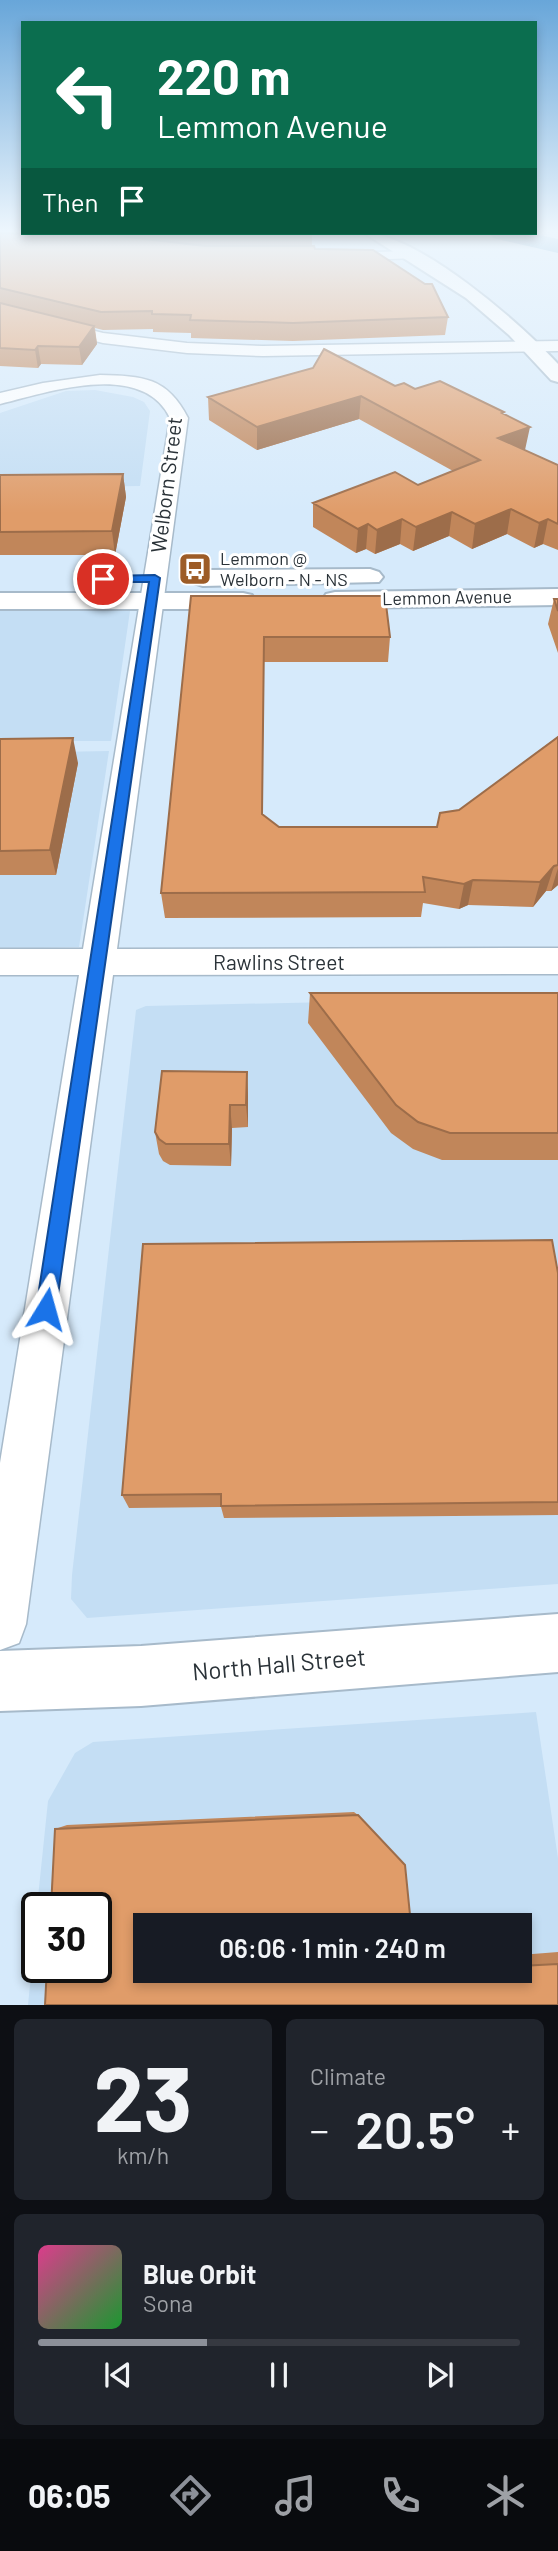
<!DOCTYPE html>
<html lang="en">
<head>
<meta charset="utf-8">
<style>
  body { margin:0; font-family:Barlow,sans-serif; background:#20242c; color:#f1f3f6; height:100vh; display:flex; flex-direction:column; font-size:26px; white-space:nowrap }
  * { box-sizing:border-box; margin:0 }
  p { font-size:23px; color:#9ea1a6 }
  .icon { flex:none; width:38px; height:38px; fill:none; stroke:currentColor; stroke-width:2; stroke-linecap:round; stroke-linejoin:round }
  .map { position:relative; height:2005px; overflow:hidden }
  .side { display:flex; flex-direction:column; gap:14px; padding:14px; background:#0d0f14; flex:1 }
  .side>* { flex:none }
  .banner { position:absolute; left:21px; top:21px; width:516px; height:214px; border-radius:0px; box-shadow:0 4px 10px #0003; background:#0b6e4f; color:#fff; overflow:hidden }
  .speed { position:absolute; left:21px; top:1892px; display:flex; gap:14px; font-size:35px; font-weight:700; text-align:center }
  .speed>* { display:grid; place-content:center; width:91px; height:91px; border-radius:50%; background:#171b24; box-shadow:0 4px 10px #0003; line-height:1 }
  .speed .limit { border:4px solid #111; border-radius:10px; background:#fff; color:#111 }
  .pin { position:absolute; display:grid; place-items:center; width:60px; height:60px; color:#fff; margin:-30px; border:4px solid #fff; border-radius:50%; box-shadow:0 2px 7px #0007 }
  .me { position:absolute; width:77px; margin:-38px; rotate:8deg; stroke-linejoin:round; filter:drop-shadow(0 0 5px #0008) }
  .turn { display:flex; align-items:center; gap:24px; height:147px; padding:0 21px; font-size:32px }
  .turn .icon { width:91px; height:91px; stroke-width:2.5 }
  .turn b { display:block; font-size:49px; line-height:60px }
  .then { display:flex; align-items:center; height:66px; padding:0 21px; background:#0003; gap:14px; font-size:26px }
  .big { font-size:52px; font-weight:600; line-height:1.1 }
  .side .tile { flex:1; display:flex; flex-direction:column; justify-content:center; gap:10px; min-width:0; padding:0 24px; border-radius:10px; background:#20242c }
  .side .dial { align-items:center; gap:0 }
  .dial b { font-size:91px; line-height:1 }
  .song { display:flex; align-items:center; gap:21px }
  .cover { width:84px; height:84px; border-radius:10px; background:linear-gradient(135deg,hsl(330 70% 55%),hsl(130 70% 35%)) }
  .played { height:7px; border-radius:4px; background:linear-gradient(90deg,#8c9099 35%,#363941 35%) }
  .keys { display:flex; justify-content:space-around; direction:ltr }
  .heat { display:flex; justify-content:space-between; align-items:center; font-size:38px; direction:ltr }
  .side .tiles { flex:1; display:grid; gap:14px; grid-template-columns:1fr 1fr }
  .tile:last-child { grid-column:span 2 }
  .trip { position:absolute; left:133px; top:1913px; width:399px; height:70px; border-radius:0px; background:#171b24; box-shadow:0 4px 10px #0003; font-weight:600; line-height:70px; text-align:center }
  .tab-bar { display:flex; height:112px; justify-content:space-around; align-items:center; background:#090b0e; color:#9ea1a6 }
  .tab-bar .icon { width:49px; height:49px }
  .tab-bar .active { color:#8c9099 }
  .tab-bar b { font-size:32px; color:#f1f3f6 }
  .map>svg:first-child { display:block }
  .built { fill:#c4def4; fill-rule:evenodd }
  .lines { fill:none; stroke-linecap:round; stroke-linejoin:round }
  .river { fill:#4890c3; fill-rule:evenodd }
  .minor-casing { stroke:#a7baca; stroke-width:3 }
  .tertiary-casing { stroke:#a7baca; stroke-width:4 }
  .secondary-casing { stroke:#a7baca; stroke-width:4 }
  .minor { fill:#fff; fill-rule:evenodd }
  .tertiary { fill:#fff; fill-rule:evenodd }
  .secondary { fill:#fff; fill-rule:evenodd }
  .wall { fill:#c1865a }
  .shaded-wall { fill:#9d6d4a }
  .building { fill:#e09c69; stroke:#9d6d4a; stroke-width:2 }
  .route { fill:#1a73e8; stroke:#114b97; stroke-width:2 }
  .labels { text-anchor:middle; stroke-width:6; stroke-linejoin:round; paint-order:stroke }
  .far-poi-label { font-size:18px; fill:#2a3238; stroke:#fff; text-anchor:start }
  .far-street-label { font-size:18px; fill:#2a3238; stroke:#fff }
  .street-label { font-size:21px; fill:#2a3238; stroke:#fff }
  .near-street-label { font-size:24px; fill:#2a3238; stroke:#fff }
</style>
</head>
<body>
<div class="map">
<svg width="558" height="2005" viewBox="0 0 558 2005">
  <rect width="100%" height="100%" fill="#d6eafb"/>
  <path class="built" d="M95 390 133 397 144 402 150 411 140 486 0 488V413L66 391Z
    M0 611H130L111 741H0Z
    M109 751 79 947 0 949V753Z
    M558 997V1584L87 1618 71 1599 72 1575 136 1010 146 1006Z
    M536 1712 558 1858V2005H28L37 1914V1967H96V1908L37 1907 48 1801 75 1753 93 1742ZM145 1925H520V1970H145Z"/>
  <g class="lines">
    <path class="river" d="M489 233H531L558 239V253L493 238Z"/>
    <defs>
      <path id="minor" d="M412 251 417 252V258L335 261 328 257 335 253Z
        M0 307 103 333 187 343 263 346 558 341V351L263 356 187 353 103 343 0 317Z
        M100 375C143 376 167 377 188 418L117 949 558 948V974L113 975 26 1624 19 1643 0 1650V1463L79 975H0V949H83L170 418C142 360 49 392 0 404V393L43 383Z"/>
      <path id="tertiary" d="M558 1614V1672L141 1706 0 1711V1651L141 1646Z"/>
      <path id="secondary" d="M364 233C417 233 522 324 558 364V382L551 380 509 335 466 298Z
        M370 569 379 572 383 577 379 582 203 586 194 583 190 578 194 573 203 570Z
        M558 589V605L335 608 326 606 322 600 326 594 335 592Z
        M0 593H243L252 595 256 601 252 607 243 609H0Z"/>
    </defs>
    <use href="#minor" class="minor-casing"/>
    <use href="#tertiary" class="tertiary-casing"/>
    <use href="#secondary" class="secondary-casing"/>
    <use href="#minor" class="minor"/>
    <use href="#tertiary" class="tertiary"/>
    <use href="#secondary" class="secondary"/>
  </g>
  <path class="wall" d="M0 233H312V246L315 249 448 317 445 335 293 341 191 338V333L153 332V329L103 330 95 328 97 344 82 365 41 364 38 368 0 366Z
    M395 386 415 389 504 414 525 450 558 465V550L543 544 534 548 507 534 472 549 449 536 413 551 400 544 375 554 366 549 356 553 313 527V503L418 485 453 471 359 419 257 450 209 420 208 397Z
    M123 474 126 497 115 555H0V475Z
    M191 596 390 637 388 662H264L262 814 279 827H437L557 737 558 736V885L551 891H546L533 907 468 905 459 909 423 903 421 917 165 918 161 893Z
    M554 599H558V653L548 624Z
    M0 739 78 763 56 875H0Z
    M310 993H558V1160H442L413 1149 391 1133 308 1023Z
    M247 1072 248 1096V1127L232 1128 231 1166 170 1165 163 1161 159 1154 155 1132Z
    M558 1273V1515L224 1518 221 1507 129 1508 122 1495Z
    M354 1812 358 1815 145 1970H520V1955L558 1952V2005H45L55 1829 67 1825Z"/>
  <path class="shaded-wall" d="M94 326 97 344 82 365 79 347Z
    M38 346 41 364 38 368 35 350Z
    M361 396 359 419 257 450V427Z
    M530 427 525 450 498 438Z
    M123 474 126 497 115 555 112 531Z
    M511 509 507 534 472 549 475 524Z
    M452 512 449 536 413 551 416 527Z
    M402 519 400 544 375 554 377 530Z
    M548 519 543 544 534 548 539 523Z
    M368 524 366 549 356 553 358 529Z
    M264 637V662L262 839V814Z
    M73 738 78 763 56 875 50 850Z
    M554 866 546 891 533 907 540 882Z
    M558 868V885L551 891Z
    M473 880 468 905 459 909 464 884Z
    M247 1072 248 1096V1127L246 1105Z
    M230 1105 232 1128 231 1166 229 1144Z"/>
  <path class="building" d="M0 233H112L128 237 205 246H314L315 249 373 250 425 284H432L448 317 293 323 190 320 191 315 152 314V311L101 312 0 288Z
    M204 233H312V234L206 233Z
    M0 303 94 326 79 347 38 346 35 350 0 348Z
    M324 349 395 386 404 383 415 389 440 381 504 412 502 413 530 427 498 438 558 465V524L548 519 539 523 511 509 475 524 452 512 416 527 402 519 377 530 368 524 358 529 313 503 395 472 418 485 480 460 361 396 257 427 208 397 313 368Z
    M123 474 112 531 0 532V475Z
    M191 596H385L390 637H264L262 814 279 827H437L440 813 459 810 558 737V865L554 866 540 882 473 880 464 884 423 877 425 892 161 893Z
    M554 599H558V611Z
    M73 738 50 850 0 851V739Z
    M310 993H558V1133H450L418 1122 396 1105Z
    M162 1071 247 1072 246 1105H230L229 1144H166L159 1139 155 1132Z
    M552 1240 558 1273V1502L221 1506V1494L122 1495 143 1244Z
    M358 1815 405 1865 411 1925H145V1970H416V1973L451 1970H520V1966L558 1964V2005H45L47 1967H96V1908H51L55 1829Z"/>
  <linearGradient id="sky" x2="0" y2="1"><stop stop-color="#68a6d9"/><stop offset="0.45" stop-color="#edf6fd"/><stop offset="1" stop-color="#edf6fd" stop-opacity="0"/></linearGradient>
  <rect width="558" height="513" fill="url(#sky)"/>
  <path class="route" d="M155 575 160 578C124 822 92 1066 56 1309L53 1316 46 1319 39 1316 36 1309C75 1067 110 824 149 582H103L97 579 103 576Z"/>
  <defs>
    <symbol id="bus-square" viewBox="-11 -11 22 22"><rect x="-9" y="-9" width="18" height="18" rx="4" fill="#9d5c27" stroke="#fff"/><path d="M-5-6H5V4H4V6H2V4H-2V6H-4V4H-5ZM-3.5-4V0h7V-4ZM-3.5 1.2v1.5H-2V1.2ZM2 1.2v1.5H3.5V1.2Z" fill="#fff"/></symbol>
  </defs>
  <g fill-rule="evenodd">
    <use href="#bus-square" x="176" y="550" width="38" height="38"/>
  </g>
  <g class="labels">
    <g class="far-poi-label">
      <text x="220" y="565">Lemmon @<tspan x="220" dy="21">Welborn - N - NS</tspan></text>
    </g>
    <g class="far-street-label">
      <text transform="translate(447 598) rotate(-1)" y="6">Lemmon Avenue</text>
    </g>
    <g class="street-label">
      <text transform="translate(167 485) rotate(-83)" y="7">Welborn Street</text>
      <text x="279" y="970">Rawlins Street</text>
    </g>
    <g class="near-street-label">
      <text transform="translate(279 1665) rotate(-5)" y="8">North Hall Street</text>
    </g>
  </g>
</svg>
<div class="speed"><div class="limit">30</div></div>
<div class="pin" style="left:103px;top:579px;background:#d93025"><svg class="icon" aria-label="arrive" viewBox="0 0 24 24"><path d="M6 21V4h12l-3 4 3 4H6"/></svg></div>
<svg class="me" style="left:46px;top:1309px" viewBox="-20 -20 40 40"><path d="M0-17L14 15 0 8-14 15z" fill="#1a73e8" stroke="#fff" stroke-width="4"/></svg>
<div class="trip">06:06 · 1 min · 240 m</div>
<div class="banner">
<div class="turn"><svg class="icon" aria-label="left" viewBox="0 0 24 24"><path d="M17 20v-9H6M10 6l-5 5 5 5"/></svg><div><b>220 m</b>Lemmon Avenue</div></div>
<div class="then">Then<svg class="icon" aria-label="arrive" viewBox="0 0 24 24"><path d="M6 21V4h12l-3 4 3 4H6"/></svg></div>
</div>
</div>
<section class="side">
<div class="tiles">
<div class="tile dial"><b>23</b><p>km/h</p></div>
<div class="tile"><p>Climate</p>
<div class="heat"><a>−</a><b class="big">20.5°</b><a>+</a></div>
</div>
<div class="tile">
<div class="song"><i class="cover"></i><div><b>Blue Orbit</b><p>Sona</p></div></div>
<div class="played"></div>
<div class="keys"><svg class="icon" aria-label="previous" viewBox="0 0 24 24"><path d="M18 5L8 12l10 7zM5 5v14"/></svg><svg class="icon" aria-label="pause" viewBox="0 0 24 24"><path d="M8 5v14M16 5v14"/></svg><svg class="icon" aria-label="next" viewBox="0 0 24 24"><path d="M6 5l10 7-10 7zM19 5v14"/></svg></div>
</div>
</div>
</section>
<nav class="tab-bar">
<b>06:05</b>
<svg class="icon active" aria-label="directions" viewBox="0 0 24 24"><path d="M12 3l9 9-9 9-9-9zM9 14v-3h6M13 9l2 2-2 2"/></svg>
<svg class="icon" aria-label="music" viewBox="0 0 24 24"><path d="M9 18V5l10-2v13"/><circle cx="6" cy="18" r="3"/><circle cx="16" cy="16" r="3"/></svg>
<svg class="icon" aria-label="phone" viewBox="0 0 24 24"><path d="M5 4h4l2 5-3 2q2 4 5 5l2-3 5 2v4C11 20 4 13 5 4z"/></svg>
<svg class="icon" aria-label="climate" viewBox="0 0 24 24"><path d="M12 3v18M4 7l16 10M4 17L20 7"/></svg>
</nav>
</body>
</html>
